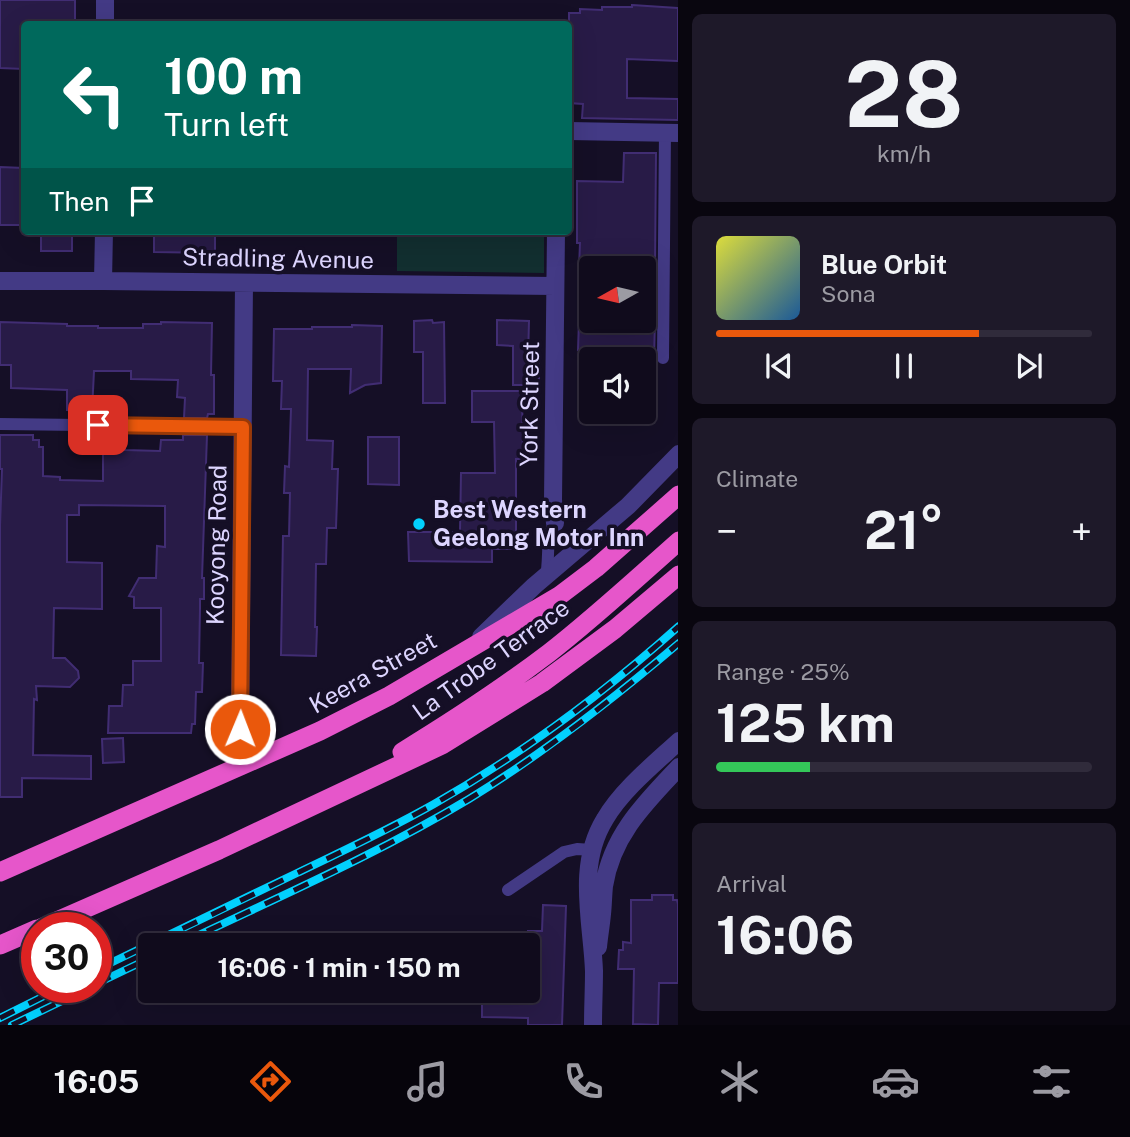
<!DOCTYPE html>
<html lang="en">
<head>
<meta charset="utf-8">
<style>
  body { margin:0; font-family:"Public Sans",sans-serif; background:#1e1929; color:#f1f3f6; height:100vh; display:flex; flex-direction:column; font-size:26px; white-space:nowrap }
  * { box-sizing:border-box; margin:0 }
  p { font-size:23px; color:#9c9ba3 }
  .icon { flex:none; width:38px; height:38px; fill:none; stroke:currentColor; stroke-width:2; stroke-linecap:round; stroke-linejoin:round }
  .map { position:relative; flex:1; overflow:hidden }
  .drawer { display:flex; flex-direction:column; gap:14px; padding:14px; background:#09060f; width:452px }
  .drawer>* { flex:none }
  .guide { position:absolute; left:21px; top:21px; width:551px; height:214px; border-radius:7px; box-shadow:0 7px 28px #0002,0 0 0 2px #302b3b; background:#00695c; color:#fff; overflow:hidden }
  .needle { width:46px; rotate:262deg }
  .buttons { position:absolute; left:579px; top:256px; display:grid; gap:14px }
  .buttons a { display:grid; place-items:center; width:77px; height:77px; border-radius:7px; background:#100b1c; box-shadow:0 7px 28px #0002,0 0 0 2px #302b3b; font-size:35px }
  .speed { position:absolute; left:21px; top:912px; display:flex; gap:14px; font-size:35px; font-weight:700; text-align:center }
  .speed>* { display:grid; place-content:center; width:91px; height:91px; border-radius:50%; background:#100b1c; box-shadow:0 7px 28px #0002,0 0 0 2px #302b3b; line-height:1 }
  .speed .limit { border:10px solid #d22; background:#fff; color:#111 }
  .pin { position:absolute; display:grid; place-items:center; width:60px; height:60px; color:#fff; margin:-30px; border-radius:14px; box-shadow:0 4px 10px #0006 }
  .me { position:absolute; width:77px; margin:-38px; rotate:1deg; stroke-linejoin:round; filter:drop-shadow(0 0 5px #0008) }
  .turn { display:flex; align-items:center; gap:24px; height:147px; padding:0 28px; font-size:32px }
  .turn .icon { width:91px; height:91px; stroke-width:2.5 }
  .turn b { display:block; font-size:49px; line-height:60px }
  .then { display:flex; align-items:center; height:66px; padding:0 28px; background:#0003; gap:14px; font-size:26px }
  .big { font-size:52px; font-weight:700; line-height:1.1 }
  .drawer .card { flex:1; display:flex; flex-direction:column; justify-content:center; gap:10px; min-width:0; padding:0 24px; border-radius:10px; background:#1e1929 }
  .drawer .dial { align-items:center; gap:0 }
  .dial b { font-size:91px; line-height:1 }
  .song { display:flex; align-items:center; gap:21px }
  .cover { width:84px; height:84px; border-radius:10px; background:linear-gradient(135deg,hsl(60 70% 55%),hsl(210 70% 35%)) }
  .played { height:7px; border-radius:4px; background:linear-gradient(90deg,#ea580c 70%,#302b3b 70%) }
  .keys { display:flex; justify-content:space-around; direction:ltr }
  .heat { display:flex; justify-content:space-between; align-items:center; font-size:38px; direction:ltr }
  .charge { height:10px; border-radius:5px; background:linear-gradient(90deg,#34c759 25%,#302b3b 0) }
  .trip { position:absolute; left:138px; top:933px; width:402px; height:70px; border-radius:7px; background:#100b1c; box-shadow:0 7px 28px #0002,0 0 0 2px #302b3b; font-weight:700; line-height:70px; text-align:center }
  .tabs { display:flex; height:112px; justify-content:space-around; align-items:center; background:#06040b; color:#9c9ba3 }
  .tabs .icon { width:49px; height:49px }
  .tabs .selected { color:#ea580c }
  .tabs b { font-size:32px; color:#f1f3f6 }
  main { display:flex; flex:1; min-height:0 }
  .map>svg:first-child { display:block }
  .green { fill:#122f30 }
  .building { fill:#281b47; stroke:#412d73; stroke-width:2 }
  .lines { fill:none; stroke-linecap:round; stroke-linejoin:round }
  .service { stroke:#433a85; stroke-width:12 }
  .minor { stroke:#433a85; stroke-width:18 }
  .tertiary { stroke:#433a85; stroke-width:18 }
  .trunk { stroke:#e656ca; stroke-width:19 }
  .rail-casing { stroke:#02d1fe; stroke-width:8 }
  .rail { stroke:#150f26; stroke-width:5; stroke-dasharray:16; stroke-linecap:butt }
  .route-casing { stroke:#983908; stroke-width:18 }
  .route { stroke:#ea580c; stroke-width:12 }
  .poi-dot { fill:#02d1fe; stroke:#150f26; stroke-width:2.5 }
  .labels { text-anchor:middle; stroke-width:7; stroke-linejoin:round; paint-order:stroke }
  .street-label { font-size:24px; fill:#ddd5ff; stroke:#150f26 }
  .poi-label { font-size:24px; font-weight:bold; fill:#ddd5ff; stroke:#150f26; text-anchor:start }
</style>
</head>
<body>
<main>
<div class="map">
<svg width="679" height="1025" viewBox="0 0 679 1025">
  <rect width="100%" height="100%" fill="#150f26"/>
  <path class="green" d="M397 231H469V233L544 234V273L397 271Z"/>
  <path class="building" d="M0 0H75V24H24V69L0 68Z
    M632 5 678 8V61L627 59V98L678 99V120L582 118 583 104 569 103V13H580V9L602 10V7H632Z
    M624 153H656L655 268H579L580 243H577V181L623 182Z
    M0 167 24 168V225H0Z
    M41 231H72V251H41Z
    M154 231H215V253L154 252Z
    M432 320 433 323 444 322 445 403H423V352H414V321Z
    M497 320 529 321 528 359H539V385H513V346L497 345Z
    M579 320H655L654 359H585V350H578Z
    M0 322 67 324V326H98V328H143V324H161V322L212 323 211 375H214V414H208L207 418H184L185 398 177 397 178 380 131 379V371H94L92 411 67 410V390L11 388V365H0Z
    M352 325 382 326 381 383 365 385 350 393 351 369H308L307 440 333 441 332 469H338L336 528H327L326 564H316L315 627H317L316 656 281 655 283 536H289L290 493H284L285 466 289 467 291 409H281L282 381H273L274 329H312V327H352Z
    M472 391H522L523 459H516V549H492V562L409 561 408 532H460L461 473H495L494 422H472Z
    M0 435H33V440H39V447H43V476L60 477V480L103 481V435H125V450L160 451 161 440H183V435H207L202 578H204V599H200V608L199 663H203L202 692H196L195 724H192L191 733H108L109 706H122L123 685H133V661H161V608H134V597L129 596 139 578H156L157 546 165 547V506L79 505V515H67V562L102 563V609L54 608 53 658H65L78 671 79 678 70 687 36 686 37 700 34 699 33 755 91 756V779L22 778V797H0V526L2 469H0Z
    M368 437H399V485L368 484Z
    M123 738 124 762 103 763 102 739Z
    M652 895H673V900H677L678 904V983H659L658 1025 633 1024 634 969H618L619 950H623V942L631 943V900H652Z
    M543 905 566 906 562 1025H528V1018L482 1017V990H528V931H542Z"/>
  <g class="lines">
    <path class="service" d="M663 358 665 132
      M0 424 243 427
      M546 576C550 558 545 538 555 523
      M508 890 564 852 577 849 592 850"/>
    <path class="minor" d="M105 24V0
      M569 131 679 133
      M0 281H103L555 286
      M103 281 104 231
      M555 523 553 500 556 231
      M241 766 240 729 244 283
      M598 947C599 936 601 925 602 914 603 905 603 896 604 886 612 835 645 803 679 767
      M593 1025C593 1007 594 989 594 971 592 920 576 866 605 819 622 790 654 764 679 741"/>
    <path class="tertiary" d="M481 637 534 586 628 506 679 454"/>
    <path class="trunk" d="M402 752C451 722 503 688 549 653 594 618 636 579 679 541
      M0 872 320 731 389 696 559 596 596 568 679 495
      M41 928 219 850 442 745 542 683 615 629 679 575
      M0 945 37 929"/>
    <defs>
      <path id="rail" d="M178 945C276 898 376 855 469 799 544 753 612 700 679 643
        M96 970C163 938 230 906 297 873 343 851 390 829 434 804 522 754 604 693 679 626
        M96 984 150 958
        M0 1018 62 987
        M12 1025 91 987"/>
    </defs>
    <use href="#rail" class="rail-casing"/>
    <use href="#rail" class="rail"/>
  </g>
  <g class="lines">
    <defs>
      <path id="route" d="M98 425 243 427 240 729"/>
    </defs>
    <use href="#route" class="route-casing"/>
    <use href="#route" class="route"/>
  </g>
  <circle class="poi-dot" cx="419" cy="524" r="7"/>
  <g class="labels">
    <g class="street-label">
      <text transform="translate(278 259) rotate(1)" y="8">Stradling Avenue</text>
      <text transform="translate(530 404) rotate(-89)" y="8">York Street</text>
      <text transform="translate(217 545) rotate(-89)" y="8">Kooyong Road</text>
      <text transform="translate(491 660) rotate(-36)" y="8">La Trobe Terrace</text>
      <text transform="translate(373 673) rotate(-29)" y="8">Keera Street</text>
    </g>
    <g class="poi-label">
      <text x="433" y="518">Best Western<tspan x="433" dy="28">Geelong Motor Inn</tspan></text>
    </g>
  </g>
</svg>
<div class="buttons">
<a><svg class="needle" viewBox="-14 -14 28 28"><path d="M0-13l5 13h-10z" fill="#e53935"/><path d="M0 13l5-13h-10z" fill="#9c9ba3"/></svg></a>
<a><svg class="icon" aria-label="sound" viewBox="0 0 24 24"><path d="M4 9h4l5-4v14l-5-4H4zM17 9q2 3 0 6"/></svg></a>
</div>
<div class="speed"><div class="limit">30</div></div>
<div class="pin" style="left:98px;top:425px;background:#d93025"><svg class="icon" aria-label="arrive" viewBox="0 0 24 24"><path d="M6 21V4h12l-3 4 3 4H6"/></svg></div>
<svg class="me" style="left:240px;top:729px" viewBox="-20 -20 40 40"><circle r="17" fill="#ea580c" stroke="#fff" stroke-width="3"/><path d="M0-11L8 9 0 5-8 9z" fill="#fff"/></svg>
<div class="trip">16:06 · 1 min · 150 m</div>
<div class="guide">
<div class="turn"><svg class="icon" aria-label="left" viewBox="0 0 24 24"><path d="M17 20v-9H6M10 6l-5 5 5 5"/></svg><div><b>100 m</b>Turn left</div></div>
<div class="then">Then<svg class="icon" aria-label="arrive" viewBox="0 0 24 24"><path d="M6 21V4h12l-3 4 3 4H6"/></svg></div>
</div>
</div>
<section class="drawer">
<div class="card dial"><b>28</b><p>km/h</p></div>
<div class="card">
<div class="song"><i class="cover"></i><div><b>Blue Orbit</b><p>Sona</p></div></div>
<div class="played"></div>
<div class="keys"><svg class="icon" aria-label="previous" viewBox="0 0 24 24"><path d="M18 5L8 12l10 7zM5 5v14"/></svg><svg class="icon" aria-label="pause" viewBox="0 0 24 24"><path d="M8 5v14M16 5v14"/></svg><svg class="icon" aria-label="next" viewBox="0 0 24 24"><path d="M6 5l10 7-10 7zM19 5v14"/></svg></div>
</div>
<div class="card"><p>Climate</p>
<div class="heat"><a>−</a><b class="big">21°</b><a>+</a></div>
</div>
<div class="card"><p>Range · 25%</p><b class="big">125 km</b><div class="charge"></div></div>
<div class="card"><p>Arrival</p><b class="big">16:06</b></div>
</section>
</main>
<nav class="tabs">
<b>16:05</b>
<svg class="icon selected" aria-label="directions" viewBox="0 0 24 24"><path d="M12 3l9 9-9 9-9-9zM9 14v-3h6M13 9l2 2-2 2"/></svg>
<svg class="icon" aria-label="music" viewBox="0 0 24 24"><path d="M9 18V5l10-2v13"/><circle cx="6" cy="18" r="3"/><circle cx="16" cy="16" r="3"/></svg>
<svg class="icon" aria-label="phone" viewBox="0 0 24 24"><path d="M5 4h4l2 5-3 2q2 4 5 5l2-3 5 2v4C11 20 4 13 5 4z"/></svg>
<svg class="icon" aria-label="climate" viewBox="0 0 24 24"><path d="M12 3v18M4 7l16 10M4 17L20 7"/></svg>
<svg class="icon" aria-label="car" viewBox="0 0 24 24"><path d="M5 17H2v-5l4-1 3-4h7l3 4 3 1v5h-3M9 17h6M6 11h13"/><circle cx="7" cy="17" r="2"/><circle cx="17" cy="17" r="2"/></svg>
<svg class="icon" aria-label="filters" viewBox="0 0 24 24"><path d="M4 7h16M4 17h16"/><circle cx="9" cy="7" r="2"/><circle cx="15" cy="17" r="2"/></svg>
</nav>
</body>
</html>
